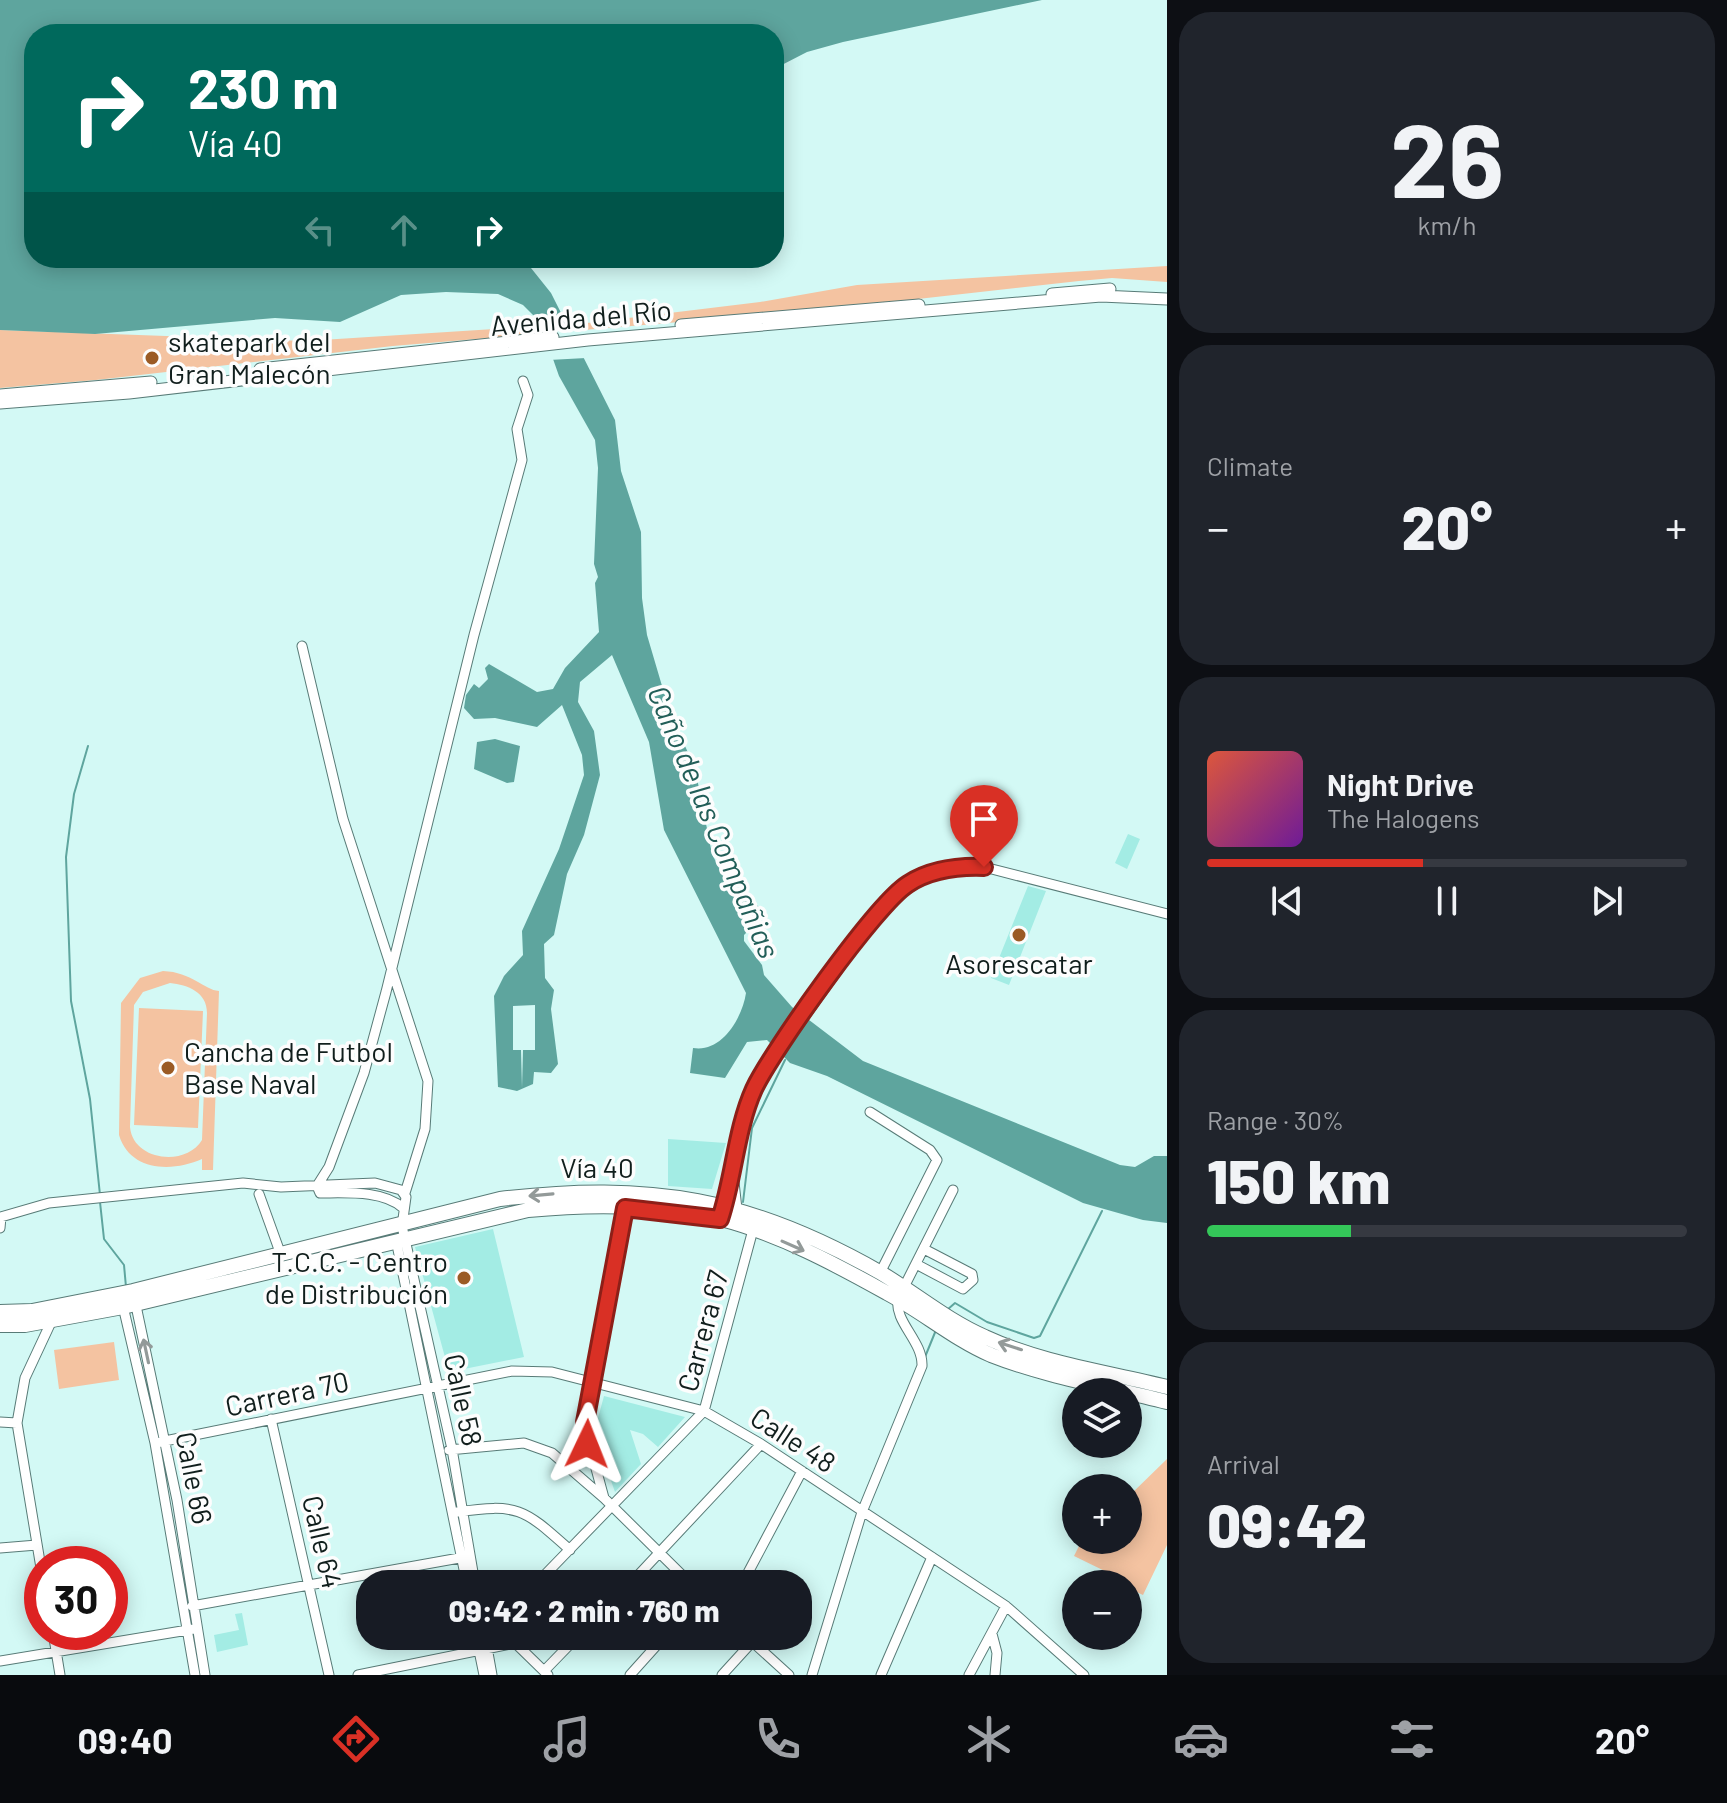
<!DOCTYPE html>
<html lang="en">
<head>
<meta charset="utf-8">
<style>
  body { margin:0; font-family:Barlow,sans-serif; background:#20242c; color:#f1f3f6; height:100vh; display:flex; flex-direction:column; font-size:30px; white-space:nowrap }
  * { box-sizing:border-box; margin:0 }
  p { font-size:26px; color:#9ea1a6 }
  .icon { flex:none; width:44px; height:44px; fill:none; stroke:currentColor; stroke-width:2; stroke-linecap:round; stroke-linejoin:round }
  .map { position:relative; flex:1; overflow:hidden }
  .side { display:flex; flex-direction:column; gap:12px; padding:12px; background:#0d0f14; width:560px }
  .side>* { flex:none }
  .guide { position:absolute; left:24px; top:24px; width:760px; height:244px; border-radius:32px; box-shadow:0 4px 20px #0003; background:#00695c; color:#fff; overflow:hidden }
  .controls { position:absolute; left:1062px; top:1378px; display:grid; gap:16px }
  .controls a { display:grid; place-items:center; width:80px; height:80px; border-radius:50%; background:#171b24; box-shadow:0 4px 20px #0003; font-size:40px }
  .speed { position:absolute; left:24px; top:1546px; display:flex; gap:16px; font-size:40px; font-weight:700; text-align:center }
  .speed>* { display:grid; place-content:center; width:104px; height:104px; border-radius:50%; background:#171b24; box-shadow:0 4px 20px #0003; line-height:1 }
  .speed .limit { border:12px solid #d22; background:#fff; color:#111 }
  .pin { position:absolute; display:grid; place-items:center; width:68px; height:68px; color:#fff; margin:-82px -34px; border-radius:50% 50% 50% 0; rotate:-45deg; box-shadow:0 0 8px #0007 }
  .pin .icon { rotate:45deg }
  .me { position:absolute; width:88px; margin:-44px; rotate:2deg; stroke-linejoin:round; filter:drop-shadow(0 0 6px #0008) }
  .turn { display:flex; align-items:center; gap:28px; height:168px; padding:0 32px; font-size:36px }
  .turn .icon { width:104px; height:104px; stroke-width:2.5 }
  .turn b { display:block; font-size:56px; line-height:68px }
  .lanes { display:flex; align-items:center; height:76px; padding:0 32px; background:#0003; justify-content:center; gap:40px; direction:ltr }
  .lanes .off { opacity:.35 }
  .big { font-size:60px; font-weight:800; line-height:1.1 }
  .side .widget { flex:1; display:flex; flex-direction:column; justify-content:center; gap:12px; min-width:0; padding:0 28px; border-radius:32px; background:#20242c }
  .side .dial { align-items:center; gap:0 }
  .dial b { font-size:104px; line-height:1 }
  .song { display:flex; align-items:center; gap:24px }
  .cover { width:96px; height:96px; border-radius:12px; background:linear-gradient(135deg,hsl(10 70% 55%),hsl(280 70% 35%)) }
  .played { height:8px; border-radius:4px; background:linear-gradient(90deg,#d93025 45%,#363941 45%) }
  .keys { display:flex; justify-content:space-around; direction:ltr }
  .heat { display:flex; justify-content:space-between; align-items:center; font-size:44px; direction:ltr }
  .charge { height:12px; border-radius:6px; background:linear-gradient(90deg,#34c759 30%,#363941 0) }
  .trip { position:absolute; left:356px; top:1570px; width:456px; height:80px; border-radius:32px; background:#171b24; box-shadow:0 4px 20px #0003; font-weight:800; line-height:80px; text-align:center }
  .tabs { display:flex; height:128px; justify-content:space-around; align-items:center; background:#090b0e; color:#9ea1a6 }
  .tabs .icon { width:56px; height:56px }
  .tabs .current { color:#d93025 }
  .tabs b { font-size:36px; color:#f1f3f6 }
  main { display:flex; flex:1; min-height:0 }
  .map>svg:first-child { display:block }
  .green { fill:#f4c3a1; fill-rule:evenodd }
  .water { fill:#5ea59e }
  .pier { fill:#d3f9f5 }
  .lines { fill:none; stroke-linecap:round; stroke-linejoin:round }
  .stream { stroke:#5ea59e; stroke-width:2 }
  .building { fill:#a3ece4 }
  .minor-casing { stroke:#587b77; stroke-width:11 }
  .major-casing { stroke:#587b77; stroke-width:13 }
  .highway-casing { stroke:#587b77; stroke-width:16 }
  .minor { stroke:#fff; stroke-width:9 }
  .major { stroke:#fff; stroke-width:11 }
  .highway { stroke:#fff; stroke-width:14 }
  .oneway { stroke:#939a99 }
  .route-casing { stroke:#8d1f18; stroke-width:20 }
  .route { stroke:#d93025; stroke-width:14 }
  .poi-dot { fill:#9b5b25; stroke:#fdfdfd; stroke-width:3 }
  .labels { text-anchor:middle; stroke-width:7; stroke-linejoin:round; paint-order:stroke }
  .street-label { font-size:28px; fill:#101e1c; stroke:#fdfdfd }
  .poi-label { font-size:28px; fill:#101e1c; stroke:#fdfdfd; text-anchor:start }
  .water-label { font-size:30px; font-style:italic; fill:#225e58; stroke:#fdfdfd }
</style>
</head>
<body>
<main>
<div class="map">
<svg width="1167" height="1675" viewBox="0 0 1167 1675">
  <rect width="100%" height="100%" fill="#d3f9f5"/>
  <path class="green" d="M1167 266V282L1112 278 1079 281 811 311 393 346 96 380 0 388V330L306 341 587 323 760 302 857 285Z
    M163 971C192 972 204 990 219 991L213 1170H202V1159C173 1172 130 1172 119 1135L121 1003 140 978ZM170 983C188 985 207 992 207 1013L202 1140C186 1167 133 1161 130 1127L134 1005 143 992Z
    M139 1008 203 1011 198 1128 134 1125Z
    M114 1342 119 1380 59 1389 54 1350Z
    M1167 1459V1545L1143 1595 1128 1588V1584H1117V1577L1074 1556 1082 1540H1128V1497Z"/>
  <path class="water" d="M0 0H1042L843 42 807 52 774 69V34H34V258H523L551 293 615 420 621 471 641 532 642 598 647 635 670 713 695 768 712 854 727 884 762 909V917L744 935V941L762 965 764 975 792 1007 863 1061 1120 1165 1135 1167 1154 1156H1167V1223L1143 1220 1083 1203 827 1076 790 1063 767 1040 747 1042 725 1078 690 1073 693 1048C721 1053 742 1019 746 993L664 830 649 742 612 655 580 682 578 702 594 731 600 775 584 835 567 874 554 935 544 944 545 978 554 990 551 1009 558 1064 551 1073 534 1072 533 1084 517 1091 498 1087 494 996 504 976 523 955 522 931 559 849 584 775 582 755 562 705 537 727 495 718 474 719 464 708 466 695 474 684 479 688 488 679 485 668 489 664 537 692 553 689 565 668 599 632 595 583 598 577 594 564 598 468 595 440 559 376 540 322 523 305 498 294 446 292 401 295 340 322 275 318 95 334 0 330Z
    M495 739 520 746 514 782 507 783 474 769 477 742Z"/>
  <path class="pier" d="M571 324 586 358 549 360 539 326Z
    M535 1005V1050H523L522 1088 521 1050H513V1006Z"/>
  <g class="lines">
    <path class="stream" d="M88 746 74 794 66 857 71 1001 90 1099 100 1195
      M100 1202 104 1239 124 1265 126 1287
      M743 1202 752 1128 785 1060
      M947 1310 955 1303 987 1322 1034 1338 1040 1336 1102 1211
      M925 1357 936 1330"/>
  </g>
  <path class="building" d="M1128 834 1140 839 1127 869 1115 863Z
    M1028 886 1046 891 1009 985 991 978Z
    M668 1139 726 1143 712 1189 668 1186Z
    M493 1229 524 1357 449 1372 415 1247Z
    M604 1396 685 1417 658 1447 643 1434 630 1430 641 1464 615 1492 594 1433Z
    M242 1613 248 1645 217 1652 214 1635 239 1630 235 1614Z"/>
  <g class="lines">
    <defs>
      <path id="minor" d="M302 646 343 819 428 1081 425 1129 405 1193
        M870 1112 930 1150 937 1160 880 1273
        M734 1182 737 1209
        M317 1186 329 1167 364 1073 386 992 474 635 522 460 517 429 528 395 523 381
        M317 1186 320 1193C346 1193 383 1190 403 1208
        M259 1194 281 1255
        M722 1212 749 1104 762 1076 885 904 922 876 963 866 984 867 1167 914
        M0 1228 1 1217 49 1203 243 1183 281 1187 375 1183 401 1190 406 1197 402 1226 452 1449 475 1584
        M396 1240 467 1584
        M916 1264 963 1289 973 1280 972 1274 924 1249
        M135 1301 177 1500 205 1675
        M122 1302 155 1443 195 1675
        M271 1419 329 1675
        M0 1422 17 1423
        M155 1443 512 1371 552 1372 704 1411 761 1444 1006 1606 1084 1675
        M449 1450 524 1443 552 1453 604 1498 691 1584
        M604 1498 585 1428 626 1205
        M457 1512C519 1503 524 1509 570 1550
        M0 1548 37 1545
        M42 1574 17 1423 25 1378 53 1318
        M536 1584 704 1411 754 1226
        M630 1584 761 1444
        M742 1584 802 1471
        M192 1606 465 1557
        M53 1632 60 1675
        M992 1634 997 1653 995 1675
        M476 1636 484 1675
        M485 1636 492 1675
        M508 1636 548 1675
        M746 1636 789 1675
        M0 1661 194 1629
        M544 1671 578 1636
        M358 1675 516 1643
        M630 1675 665 1636
        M722 1675 753 1641
        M812 1675 862 1512 922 1366C923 1341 894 1322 898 1299L953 1190
        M881 1675 932 1557
        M969 1675 1006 1606"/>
      <path id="major" d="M1052 294 1110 289
        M681 325 919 305
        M260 369 553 337
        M0 395 151 382
        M0 403 129 393 588 340 1101 296 1167 299"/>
      <path id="highway" d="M0 1312 32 1311 133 1291 500 1199C650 1181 750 1198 881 1273 916 1294 948 1321 985 1337 1041 1363 1107 1372 1167 1387
        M0 1325H25L123 1307 528 1210C590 1204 660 1204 721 1219 779 1234 835 1264 887 1293 923 1312 954 1339 991 1355 1047 1377 1109 1387 1167 1402"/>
    </defs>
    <use href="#minor" class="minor-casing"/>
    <use href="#major" class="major-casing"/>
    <use href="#highway" class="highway-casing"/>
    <use href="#minor" class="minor"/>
    <use href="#major" class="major"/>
    <use href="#highway" class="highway"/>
  </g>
  <defs><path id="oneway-shaft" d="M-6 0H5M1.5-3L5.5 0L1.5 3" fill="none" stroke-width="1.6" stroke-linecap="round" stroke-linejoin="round" transform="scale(2)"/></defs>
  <g class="oneway">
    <use href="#oneway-shaft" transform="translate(541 1195) rotate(175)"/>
    <use href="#oneway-shaft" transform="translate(793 1246) rotate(24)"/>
    <use href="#oneway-shaft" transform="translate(1010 1346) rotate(-162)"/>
    <use href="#oneway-shaft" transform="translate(146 1351) rotate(-102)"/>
  </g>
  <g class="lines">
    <defs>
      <path id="route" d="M587 1444 585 1422 625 1208 720 1219C734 1177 736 1129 754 1089 772 1051 876 904 908 884 931 869 957 866 984 867"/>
    </defs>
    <use href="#route" class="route-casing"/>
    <use href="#route" class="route"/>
  </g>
  <g class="poi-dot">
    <circle cx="152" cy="358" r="8"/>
    <circle cx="1019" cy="935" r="8"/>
    <circle cx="168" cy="1068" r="8"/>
    <circle cx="464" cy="1278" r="8"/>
  </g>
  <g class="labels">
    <g class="street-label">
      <text transform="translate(581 318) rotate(-5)" y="10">Avenida del Río</text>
      <text x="597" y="1178">Vía 40</text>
      <text transform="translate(703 1331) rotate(-75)" y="10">Carrera 67</text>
      <text transform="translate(287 1394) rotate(-12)" y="10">Carrera 70</text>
      <text transform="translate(463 1400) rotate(78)" y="10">Calle 58</text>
      <text transform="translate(793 1440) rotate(33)" y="10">Calle 48</text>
      <text transform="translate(194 1478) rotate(79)" y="10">Calle 66</text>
      <text transform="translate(322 1542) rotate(77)" y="10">Calle 64</text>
    </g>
    <g class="poi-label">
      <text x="168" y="352">skatepark del<tspan x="168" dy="32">Gran Malecón</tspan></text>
      <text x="1019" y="974" text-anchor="middle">Asorescatar</text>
      <text x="184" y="1062">Cancha de Futbol<tspan x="184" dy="32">Base Naval</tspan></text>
      <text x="448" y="1272" text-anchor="end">T.C.C. - Centro<tspan x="448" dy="32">de Distribución</tspan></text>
    </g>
    <g class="water-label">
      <text transform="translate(713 822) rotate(67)" y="10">Caño de las Compañias</text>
    </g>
  </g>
</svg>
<div class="controls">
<a><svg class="icon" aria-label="layers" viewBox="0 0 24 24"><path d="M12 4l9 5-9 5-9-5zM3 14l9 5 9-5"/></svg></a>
<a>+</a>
<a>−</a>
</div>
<div class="speed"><div class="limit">30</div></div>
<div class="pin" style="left:984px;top:867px;background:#d93025"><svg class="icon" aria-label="arrive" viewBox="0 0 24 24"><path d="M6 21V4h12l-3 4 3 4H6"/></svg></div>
<svg class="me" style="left:587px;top:1444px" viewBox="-20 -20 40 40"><path d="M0-17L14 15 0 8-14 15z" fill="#d93025" stroke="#fff" stroke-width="4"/></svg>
<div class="trip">09:42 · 2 min · 760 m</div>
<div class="guide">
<div class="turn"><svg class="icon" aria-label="right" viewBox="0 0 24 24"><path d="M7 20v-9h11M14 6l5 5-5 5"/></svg><div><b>230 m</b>Vía 40</div></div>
<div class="lanes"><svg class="icon off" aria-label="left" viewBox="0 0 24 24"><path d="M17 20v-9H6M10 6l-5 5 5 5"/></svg><svg class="icon off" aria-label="ahead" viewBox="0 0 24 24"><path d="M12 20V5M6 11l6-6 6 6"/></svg><svg class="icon" aria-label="right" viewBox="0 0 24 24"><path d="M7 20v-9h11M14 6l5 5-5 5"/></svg></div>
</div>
</div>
<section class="side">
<div class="widget dial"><b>26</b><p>km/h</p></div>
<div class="widget"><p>Climate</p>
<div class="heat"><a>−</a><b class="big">20°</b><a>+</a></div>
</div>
<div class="widget">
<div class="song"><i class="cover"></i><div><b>Night Drive</b><p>The Halogens</p></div></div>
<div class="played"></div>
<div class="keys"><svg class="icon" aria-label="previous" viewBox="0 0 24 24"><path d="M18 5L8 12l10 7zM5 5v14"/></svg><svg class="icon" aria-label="pause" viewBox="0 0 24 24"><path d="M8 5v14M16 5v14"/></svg><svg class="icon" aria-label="next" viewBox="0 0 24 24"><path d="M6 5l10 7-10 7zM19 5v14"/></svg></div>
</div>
<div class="widget"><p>Range · 30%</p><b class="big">150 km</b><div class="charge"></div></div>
<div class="widget"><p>Arrival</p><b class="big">09:42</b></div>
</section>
</main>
<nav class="tabs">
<b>09:40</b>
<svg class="icon current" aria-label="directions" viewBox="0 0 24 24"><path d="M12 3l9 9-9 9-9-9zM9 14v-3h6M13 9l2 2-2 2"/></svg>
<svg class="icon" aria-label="music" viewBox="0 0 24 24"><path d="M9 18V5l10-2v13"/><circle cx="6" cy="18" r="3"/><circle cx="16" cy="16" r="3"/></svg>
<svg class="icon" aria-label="phone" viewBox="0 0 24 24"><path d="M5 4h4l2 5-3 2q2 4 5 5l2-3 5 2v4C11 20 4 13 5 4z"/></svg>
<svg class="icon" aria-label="climate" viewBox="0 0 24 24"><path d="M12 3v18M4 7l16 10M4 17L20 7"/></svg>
<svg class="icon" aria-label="car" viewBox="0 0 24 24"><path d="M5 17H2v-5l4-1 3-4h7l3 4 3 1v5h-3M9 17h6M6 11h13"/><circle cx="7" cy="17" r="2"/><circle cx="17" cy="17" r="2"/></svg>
<svg class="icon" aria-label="filters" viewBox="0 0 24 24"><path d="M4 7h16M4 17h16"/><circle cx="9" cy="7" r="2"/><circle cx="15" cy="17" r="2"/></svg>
<b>20°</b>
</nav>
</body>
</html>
